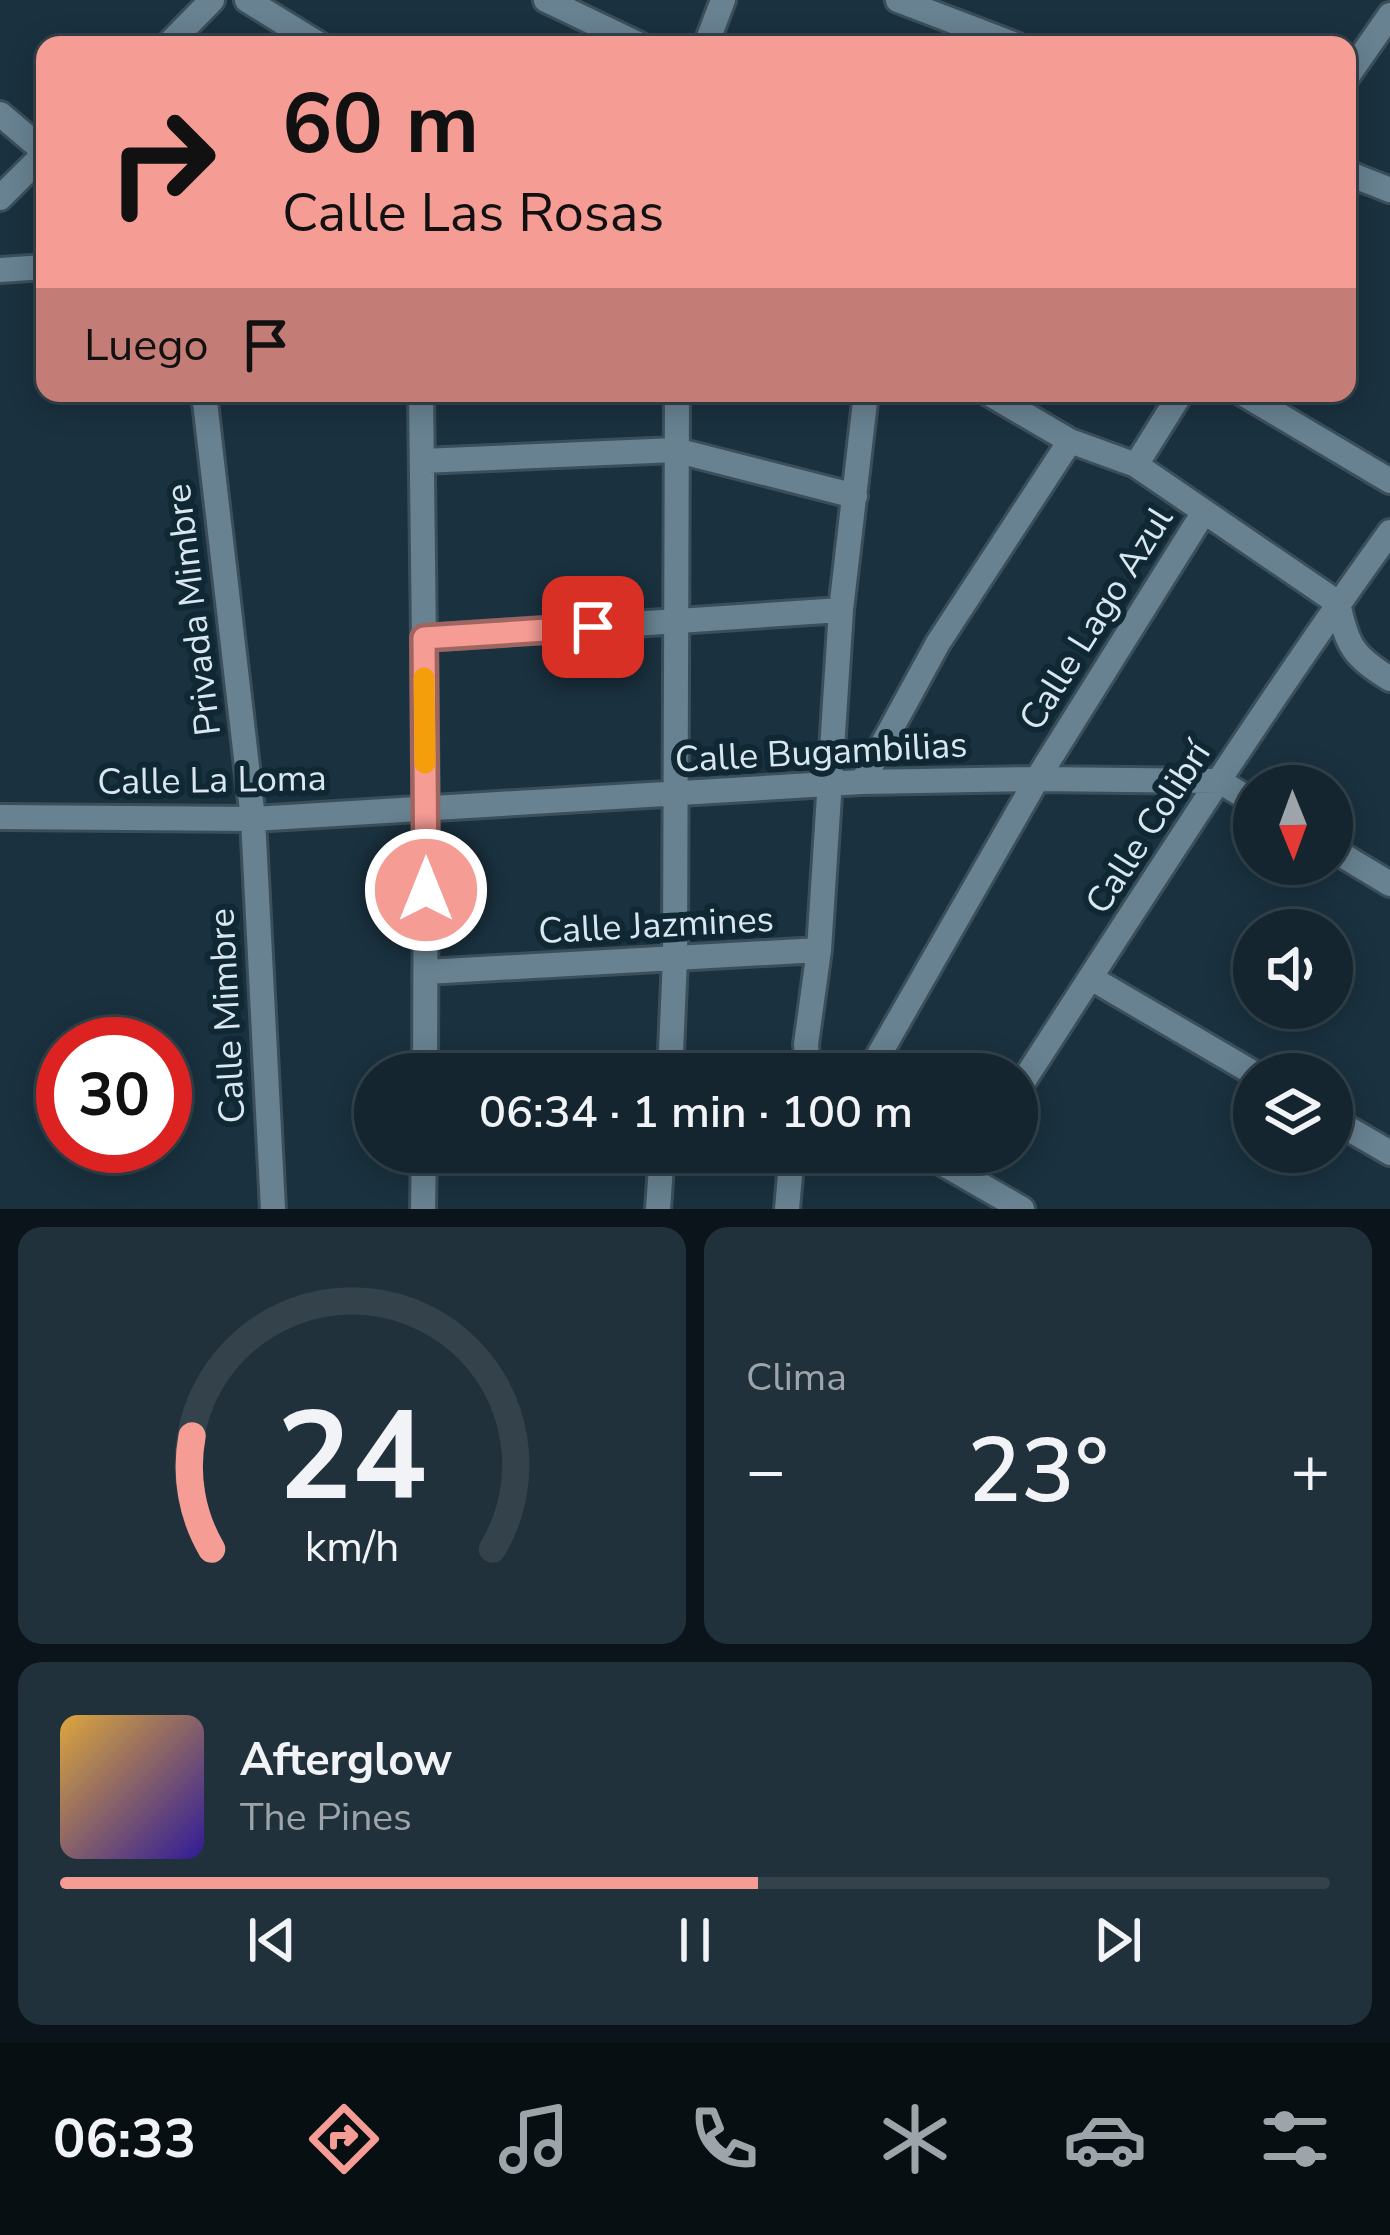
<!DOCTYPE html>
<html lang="es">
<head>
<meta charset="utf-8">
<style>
  body { margin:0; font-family:"Nunito Sans",sans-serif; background:#21313b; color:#f1f3f6; height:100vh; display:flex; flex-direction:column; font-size:45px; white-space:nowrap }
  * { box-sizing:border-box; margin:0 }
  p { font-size:39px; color:#9da5aa }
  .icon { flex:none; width:66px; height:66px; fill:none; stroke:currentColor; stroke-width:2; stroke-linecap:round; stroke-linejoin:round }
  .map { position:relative; height:1209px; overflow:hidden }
  .panel { display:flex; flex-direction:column; gap:18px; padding:18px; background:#0b141a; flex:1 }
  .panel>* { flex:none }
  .top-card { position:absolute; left:36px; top:36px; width:1320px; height:366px; border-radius:24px; box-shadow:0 6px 30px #0003,0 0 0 3px #33424b; background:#f59c95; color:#111; overflow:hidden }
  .needle { width:78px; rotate:179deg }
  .fabs { position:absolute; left:1233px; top:765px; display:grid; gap:24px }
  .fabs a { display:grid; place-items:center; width:120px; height:120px; border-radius:50%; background:#14252f; box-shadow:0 6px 30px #0003,0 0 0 3px #33424b; font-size:60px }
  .speed { position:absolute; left:36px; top:1017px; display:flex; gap:24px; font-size:60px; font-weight:700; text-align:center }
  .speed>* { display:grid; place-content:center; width:156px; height:156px; border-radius:50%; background:#14252f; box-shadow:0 6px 30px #0003,0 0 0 3px #33424b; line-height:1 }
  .speed .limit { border:18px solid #d22; background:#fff; color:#111 }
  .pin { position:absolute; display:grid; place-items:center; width:102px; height:102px; color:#fff; margin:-51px; border-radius:24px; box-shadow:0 6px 18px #0006 }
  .me { position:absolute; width:132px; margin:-66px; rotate:0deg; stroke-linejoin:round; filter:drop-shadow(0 0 9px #0008) }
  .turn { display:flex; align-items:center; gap:42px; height:252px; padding:0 48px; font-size:54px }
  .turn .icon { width:156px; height:156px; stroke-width:2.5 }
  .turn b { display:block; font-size:84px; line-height:102px }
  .then { display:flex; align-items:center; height:114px; padding:0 48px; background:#0003; gap:24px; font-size:45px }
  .big { font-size:90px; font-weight:600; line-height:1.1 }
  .panel .widget { flex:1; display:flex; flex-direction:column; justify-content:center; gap:18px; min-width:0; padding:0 42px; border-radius:24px; background:#21313b }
  .panel .dial { align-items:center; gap:0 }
  .dial svg { height:312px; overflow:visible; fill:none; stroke:#33424b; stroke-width:7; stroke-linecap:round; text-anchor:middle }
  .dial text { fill:#f1f3f6; stroke:none }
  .song { display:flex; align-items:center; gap:36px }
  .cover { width:144px; height:144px; border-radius:18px; background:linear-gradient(135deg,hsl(40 70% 55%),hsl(250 70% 35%)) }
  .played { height:12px; border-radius:6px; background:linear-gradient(90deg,#f59c95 55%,#33424b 55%) }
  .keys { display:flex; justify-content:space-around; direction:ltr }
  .heat { display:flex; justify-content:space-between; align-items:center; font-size:66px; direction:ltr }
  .panel .tiles { flex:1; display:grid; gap:18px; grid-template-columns:1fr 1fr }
  .widget:last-child { grid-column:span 2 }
  .trip { position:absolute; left:354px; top:1053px; width:684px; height:120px; border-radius:60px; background:#14252f; box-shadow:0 6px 30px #0003,0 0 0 3px #33424b; font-weight:600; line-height:120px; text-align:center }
  .dock { display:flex; height:192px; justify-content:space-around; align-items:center; background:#080f13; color:#9da5aa }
  .dock .icon { width:84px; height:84px }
  .dock .active { color:#f59c95 }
  .dock b { font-size:54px; color:#f1f3f6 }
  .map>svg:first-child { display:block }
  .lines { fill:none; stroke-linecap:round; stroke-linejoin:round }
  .street-casing { stroke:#3b4f5a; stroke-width:30 }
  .street { stroke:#688291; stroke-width:24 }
  .route-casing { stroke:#9f6561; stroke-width:30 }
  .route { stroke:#f59c95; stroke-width:21 }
  .slow { stroke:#f59e0b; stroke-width:21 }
  .labels { text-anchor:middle; stroke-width:12; stroke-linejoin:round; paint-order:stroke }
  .street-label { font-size:36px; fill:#d9e7f0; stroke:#102734 }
</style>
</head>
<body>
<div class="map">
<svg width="1390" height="1209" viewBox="0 0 1390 1209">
  <rect width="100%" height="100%" fill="#1a313f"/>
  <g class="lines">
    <defs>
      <path id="street" d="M247 0 320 45
        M546 0 640 45
        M898 0 1016 45
        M168 45 212 0
        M706 45 723 0
        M1347 77 1390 15
        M0 114 45 152
        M1347 173 1390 190
        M0 198 45 153
        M0 270 45 267
        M204 393 253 819 273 1209
        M421 393 426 808 425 1074
        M988 393 1070 441 1136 465 1338 603C1347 646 1353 656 1390 679
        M1242 393 1390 481
        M422 461 675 450 855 496
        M1136 465 1181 393
        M424 638 841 610
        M862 782 938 643 1070 441
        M0 817 253 819 862 782 1037 779 1219 781 1254 802
        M1332 849 1390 884
        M426 972 819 950
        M1091 978 1255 1074
        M670 1074 675 959 677 393
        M808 1074 806 1044 819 950 841 610 866 393
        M868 1074 1037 779 1204 512
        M1017 1091C1139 903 1259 713 1390 532
        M1332 1119 1390 1153
        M923 1152 1022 1209
        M423 1209 424 1152
        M658 1209 662 1152
        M787 1209 792 1152"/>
    </defs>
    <use href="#street" class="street-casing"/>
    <use href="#street" class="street"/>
  </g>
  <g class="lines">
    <defs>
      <path id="route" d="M426 890 424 638 593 627"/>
    </defs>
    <use href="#route" class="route-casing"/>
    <use href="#route" class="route"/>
    <path class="slow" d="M424 678 425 763"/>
  </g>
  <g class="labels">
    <g class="street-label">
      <text transform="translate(192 610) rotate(-97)" y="13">Privada Mimbre</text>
      <text transform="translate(1095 618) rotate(-58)" y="13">Calle Lago Azul</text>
      <text transform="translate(821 751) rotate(-3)" y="13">Calle Bugambilias</text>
      <text transform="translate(212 779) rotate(-1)" y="13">Calle La Loma</text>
      <text transform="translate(1147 827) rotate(-57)" y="13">Calle Colibrí</text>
      <text transform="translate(656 924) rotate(-3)" y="13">Calle Jazmines</text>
      <text transform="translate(226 1016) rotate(-93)" y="13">Calle Mimbre</text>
    </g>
  </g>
</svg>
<div class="fabs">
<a><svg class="needle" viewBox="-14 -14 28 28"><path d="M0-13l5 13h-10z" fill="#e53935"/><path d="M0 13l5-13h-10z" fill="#9da5aa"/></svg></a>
<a><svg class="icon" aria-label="sound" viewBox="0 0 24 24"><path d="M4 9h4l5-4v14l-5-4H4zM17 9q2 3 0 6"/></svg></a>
<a><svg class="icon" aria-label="layers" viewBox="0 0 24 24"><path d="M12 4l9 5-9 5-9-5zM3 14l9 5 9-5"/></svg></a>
</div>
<div class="speed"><div class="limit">30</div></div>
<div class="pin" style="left:593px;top:627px;background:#d93025"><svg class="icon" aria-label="arrive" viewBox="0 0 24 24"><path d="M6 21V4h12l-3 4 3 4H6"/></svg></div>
<svg class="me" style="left:426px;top:890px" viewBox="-20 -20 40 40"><circle r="17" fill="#f59c95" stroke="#fff" stroke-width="3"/><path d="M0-11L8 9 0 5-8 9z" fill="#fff"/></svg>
<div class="trip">06:34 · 1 min · 100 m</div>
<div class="top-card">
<div class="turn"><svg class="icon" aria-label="right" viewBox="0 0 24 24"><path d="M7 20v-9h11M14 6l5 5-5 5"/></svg><div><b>60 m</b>Calle Las Rosas</div></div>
<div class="then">Luego<svg class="icon" aria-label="arrive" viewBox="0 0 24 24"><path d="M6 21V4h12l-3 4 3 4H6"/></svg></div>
</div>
</div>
<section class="panel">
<div class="tiles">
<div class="widget dial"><svg viewBox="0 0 100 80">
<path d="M14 69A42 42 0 1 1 86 69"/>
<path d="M14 69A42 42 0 0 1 9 40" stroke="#f59c95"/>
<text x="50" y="56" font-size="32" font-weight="700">24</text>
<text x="50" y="72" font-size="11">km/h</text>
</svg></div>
<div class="widget"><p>Clima</p>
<div class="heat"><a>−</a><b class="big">23°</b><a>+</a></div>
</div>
<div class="widget">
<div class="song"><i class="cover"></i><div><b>Afterglow</b><p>The Pines</p></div></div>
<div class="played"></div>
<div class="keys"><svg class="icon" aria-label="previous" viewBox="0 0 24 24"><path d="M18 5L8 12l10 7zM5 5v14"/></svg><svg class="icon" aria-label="pause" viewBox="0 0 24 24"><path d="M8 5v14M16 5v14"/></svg><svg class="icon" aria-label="next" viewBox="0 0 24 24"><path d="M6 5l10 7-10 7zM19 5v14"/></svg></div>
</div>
</div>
</section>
<nav class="dock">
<b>06:33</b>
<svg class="icon active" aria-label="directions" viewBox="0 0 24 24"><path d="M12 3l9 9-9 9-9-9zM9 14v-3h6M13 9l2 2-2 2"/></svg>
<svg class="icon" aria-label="music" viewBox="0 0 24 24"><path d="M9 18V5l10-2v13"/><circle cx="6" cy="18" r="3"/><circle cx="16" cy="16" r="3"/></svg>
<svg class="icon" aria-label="phone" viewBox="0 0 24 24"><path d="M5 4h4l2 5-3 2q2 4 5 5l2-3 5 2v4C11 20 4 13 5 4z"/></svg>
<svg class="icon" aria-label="climate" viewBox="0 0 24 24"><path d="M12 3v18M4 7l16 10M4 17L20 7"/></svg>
<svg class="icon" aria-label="car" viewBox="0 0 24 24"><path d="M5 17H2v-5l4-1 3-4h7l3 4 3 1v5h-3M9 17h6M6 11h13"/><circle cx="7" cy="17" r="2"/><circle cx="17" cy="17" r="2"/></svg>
<svg class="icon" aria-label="filters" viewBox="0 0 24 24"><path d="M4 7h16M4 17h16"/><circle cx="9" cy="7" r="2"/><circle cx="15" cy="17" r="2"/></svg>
</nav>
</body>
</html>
